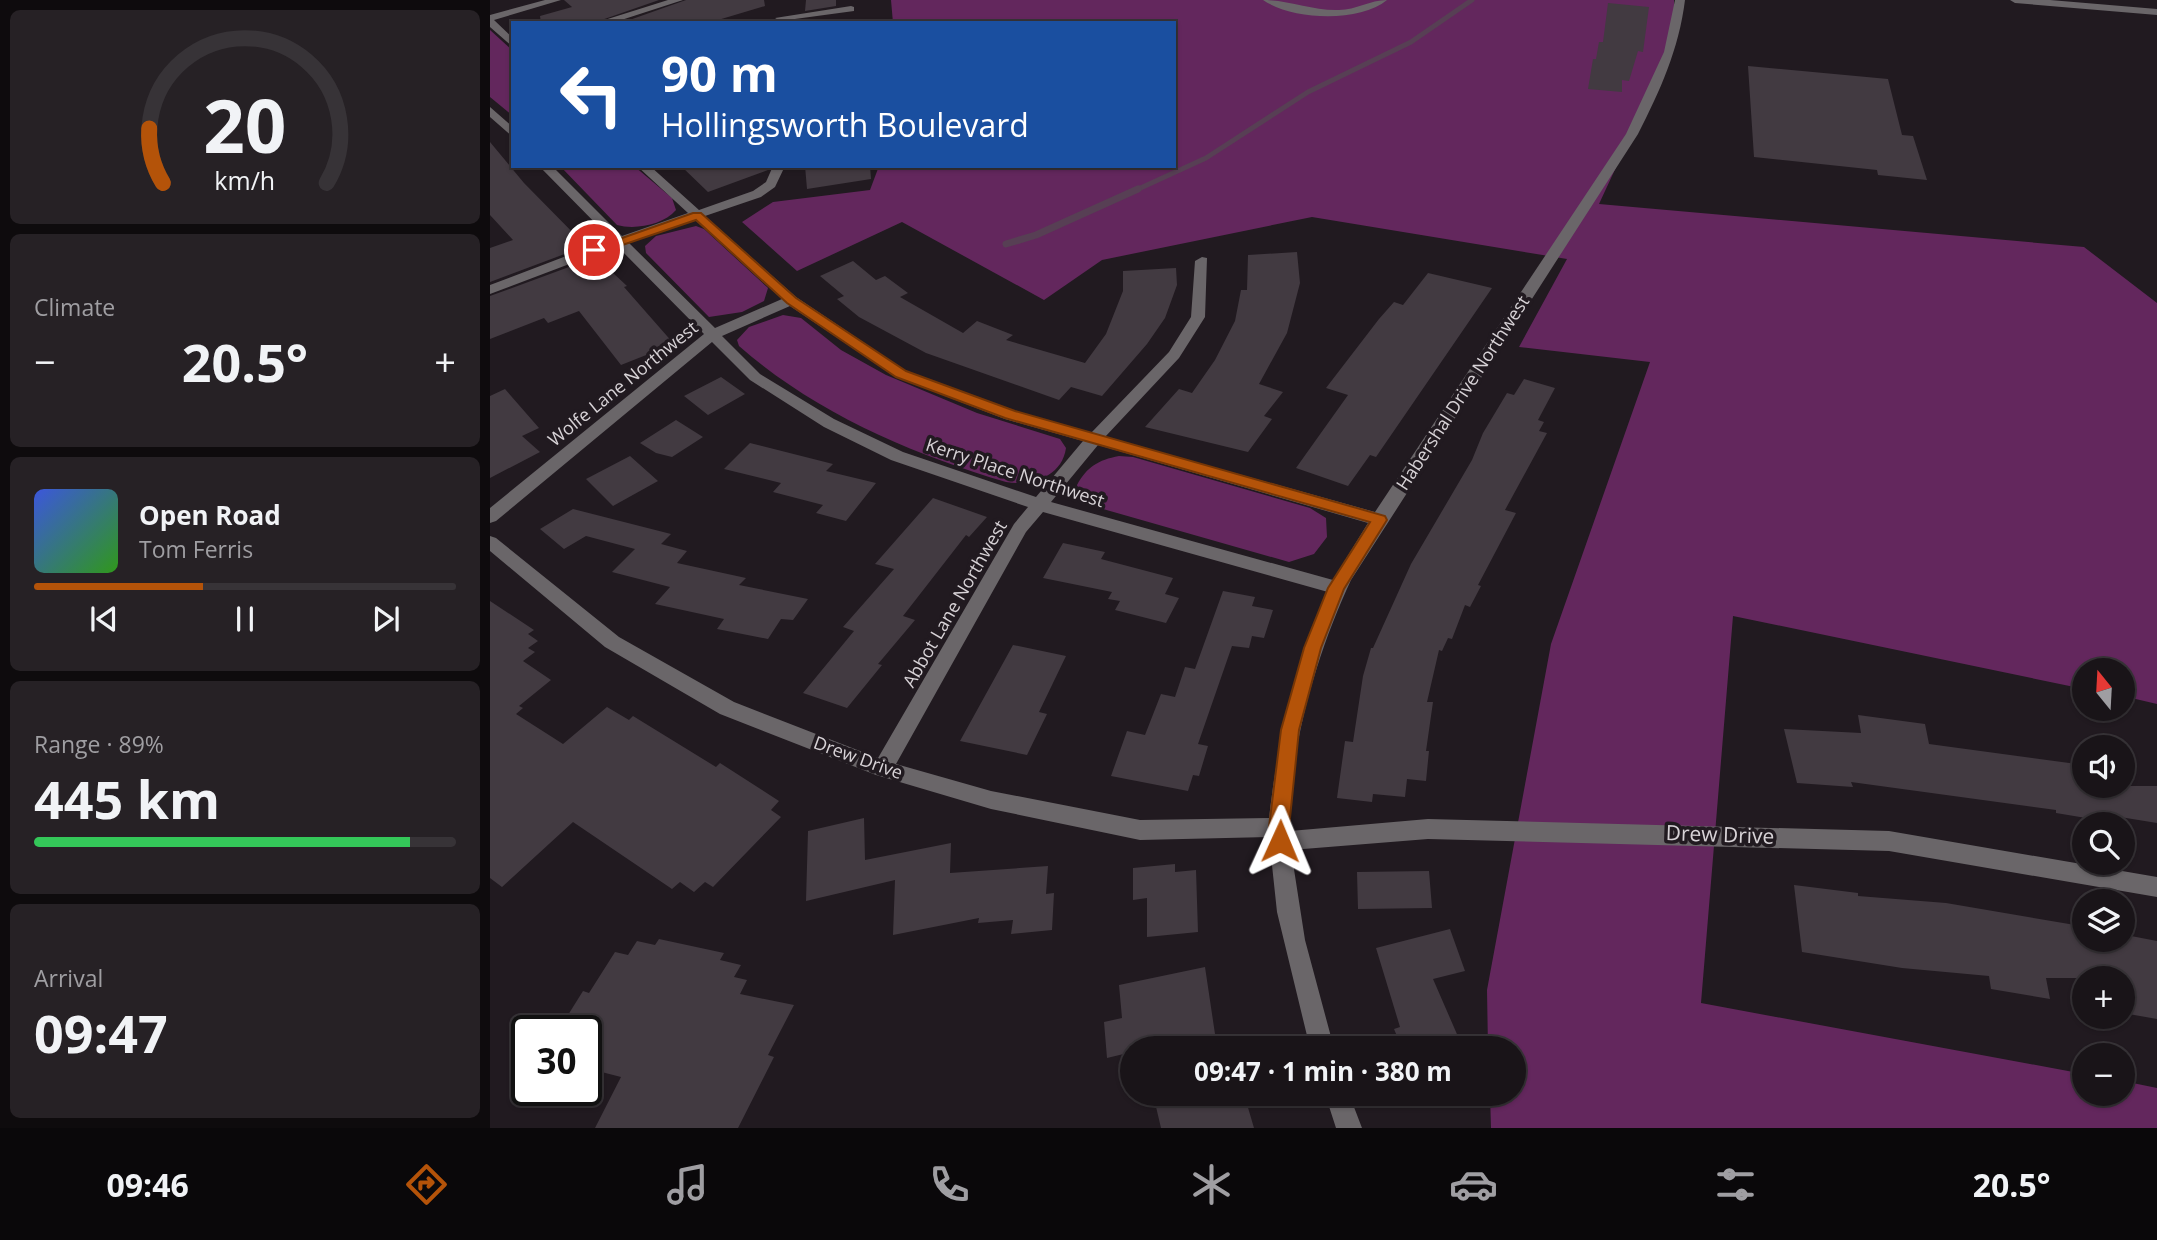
<!DOCTYPE html>
<html lang="en">
<head>
<meta charset="utf-8">
<style>
  body { margin:0; font-family:"Open Sans",sans-serif; background:#262125; color:#f1f3f6; height:100vh; display:flex; flex-direction:column; font-size:26px; white-space:nowrap }
  * { box-sizing:border-box; margin:0 }
  p { font-size:23px; color:#9f9ea2 }
  .icon { flex:none; width:38px; height:38px; fill:none; stroke:currentColor; stroke-width:2; stroke-linecap:round; stroke-linejoin:round }
  .map { position:relative; flex:1; overflow:hidden }
  .details { display:flex; flex-direction:column; gap:10px; padding:10px; background:#0e0b0d; width:490px }
  .details>* { flex:none }
  .top-card { position:absolute; left:21px; top:21px; width:665px; height:147px; border-radius:0px; box-shadow:0 2px 5px #0004,0 0 0 2px #373337; background:#1a4fa0; color:#fff; overflow:hidden }
  .needle { width:46px; rotate:342deg }
  .controls { position:absolute; left:1582px; top:658px; display:grid; gap:14px }
  .controls a { display:grid; place-items:center; width:63px; height:63px; border-radius:50%; background:#191418; box-shadow:0 2px 5px #0004,0 0 0 2px #373337; font-size:35px }
  .speed { position:absolute; left:21px; top:1015px; display:flex; gap:14px; font-size:35px; font-weight:700; text-align:center }
  .speed>* { display:grid; place-content:center; width:91px; height:91px; border-radius:50%; background:#191418; box-shadow:0 2px 5px #0004,0 0 0 2px #373337; line-height:1 }
  .speed .limit { border:4px solid #111; border-radius:10px; background:#fff; color:#111 }
  .pin { position:absolute; display:grid; place-items:center; width:60px; height:60px; color:#fff; margin:-30px; border:4px solid #fff; border-radius:50%; box-shadow:0 2px 7px #0007 }
  .me { position:absolute; width:77px; margin:-38px; rotate:1deg; stroke-linejoin:round; filter:drop-shadow(0 0 5px #0008) }
  .turn { display:flex; align-items:center; gap:24px; height:147px; padding:0 35px; font-size:32px }
  .turn .icon { width:91px; height:91px; stroke-width:2.5 }
  .turn b { display:block; font-size:49px; line-height:60px }
  .big { font-size:52px; font-weight:700; line-height:1.1 }
  .details .tile { flex:1; display:flex; flex-direction:column; justify-content:center; gap:10px; min-width:0; padding:0 24px; border-radius:10px; background:#262125 }
  .details .dial { align-items:center; gap:0 }
  .dial svg { height:182px; overflow:visible; fill:none; stroke:#373337; stroke-width:7; stroke-linecap:round; text-anchor:middle }
  .dial text { fill:#f1f3f6; stroke:none }
  .song { display:flex; align-items:center; gap:21px }
  .cover { width:84px; height:84px; border-radius:10px; background:linear-gradient(135deg,hsl(230 70% 55%),hsl(110 70% 35%)) }
  .played { height:7px; border-radius:4px; background:linear-gradient(90deg,#b45309 40%,#373337 40%) }
  .keys { display:flex; justify-content:space-around; direction:ltr }
  .heat { display:flex; justify-content:space-between; align-items:center; font-size:38px; direction:ltr }
  .charge { height:10px; border-radius:5px; background:linear-gradient(90deg,#34c759 89%,#373337 0) }
  .trip { position:absolute; left:630px; top:1036px; width:406px; height:70px; border-radius:35px; background:#191418; box-shadow:0 2px 5px #0004,0 0 0 2px #373337; font-weight:700; line-height:70px; text-align:center }
  .menu { display:flex; height:112px; justify-content:space-around; align-items:center; background:#0a080a; color:#9f9ea2 }
  .menu .icon { width:49px; height:49px }
  .menu .active { color:#b45309 }
  .menu b { font-size:32px; color:#f1f3f6 }
  main { display:flex; flex:1; min-height:0 }
  .map>svg:first-child { display:block }
  .green { fill:#63275d }
  .lines { fill:none; stroke-linecap:round; stroke-linejoin:round }
  .stream-far1 { stroke:#573f54; stroke-width:5 }
  .stream { stroke:#573f54; stroke-width:7 }
  .building { fill:#423a41 }
  .minor { fill:#6a6669; fill-rule:evenodd }
  .route { fill:#b45309; stroke:#753606; stroke-width:2 }
  .labels { text-anchor:middle; stroke-width:7; stroke-linejoin:round; paint-order:stroke }
  .street-label { font-size:18px; fill:#d7d2d6; stroke:#211a20 }
  .near-street-label { font-size:21px; fill:#d7d2d6; stroke:#211a20 }
</style>
</head>
<body>
<main>
<section class="details">
<div class="tile dial"><svg viewBox="0 0 100 80">
<path d="M14 69A42 42 0 1 1 86 69"/>
<path d="M14 69A42 42 0 0 1 8 45" stroke="#b45309"/>
<text x="50" y="56" font-size="32" font-weight="700">20</text>
<text x="50" y="72" font-size="11">km/h</text>
</svg></div>
<div class="tile"><p>Climate</p>
<div class="heat"><a>−</a><b class="big">20.5°</b><a>+</a></div>
</div>
<div class="tile">
<div class="song"><i class="cover"></i><div><b>Open Road</b><p>Tom Ferris</p></div></div>
<div class="played"></div>
<div class="keys"><svg class="icon" aria-label="previous" viewBox="0 0 24 24"><path d="M18 5L8 12l10 7zM5 5v14"/></svg><svg class="icon" aria-label="pause" viewBox="0 0 24 24"><path d="M8 5v14M16 5v14"/></svg><svg class="icon" aria-label="next" viewBox="0 0 24 24"><path d="M6 5l10 7-10 7zM19 5v14"/></svg></div>
</div>
<div class="tile"><p>Range · 89%</p><b class="big">445 km</b><div class="charge"></div></div>
<div class="tile"><p>Arrival</p><b class="big">09:47</b></div>
</section>
<div class="map">
<svg width="1667" height="1128" viewBox="0 0 1667 1128">
  <rect width="100%" height="100%" fill="#211a20"/>
  <path class="green" d="M401 0H1184V42L1109 204 1594 247 1667 303V704L1633 696V670H1594V689L1243 616 1211 1003 1594 1074V1094H1633V1081L1667 1088V1128H1001L1000 1094H1024V1048H998L997 990 1061 644 1160 362 1029 347 1077 259 822 217 612 260 554 300 412 222 307 271 252 222 283 202 380 190 389 166H684V23H403Z
    M0 30 23 51V116L0 97Z
    M70 166H144L182 198 186 210C173 225 145 230 127 225Z
    M206 226 214 229 278 288 274 301 252 312 219 317 156 253 155 246 166 236Z
    M293 315 311 318 351 350 396 375 487 413 570 439 576 448C572 477 541 486 516 482 421 454 324 412 249 346L247 340 259 327Z
    M629 456 643 457 820 508 836 518 837 537 824 554 799 562 599 505 590 498 587 485C597 467 608 460 629 456Z"/>
  <g class="lines">
    <path class="stream-far1" d="M644 191 716 158 818 92 921 42 982 0"/>
    <path class="stream" d="M516 244 546 235 648 189"/>
  </g>
  <path class="building" d="M74 0H169L103 23H51L50 16 82 7Z
    M196 0H274L275 6 218 23H131Z
    M316 0H346V6L315 11Z
    M1118 3 1159 7 1153 52 1148 51 1139 81 1132 80V92L1098 89 1103 59H1106L1109 42H1113Z
    M1258 66 1398 79 1412 135 1423 136 1437 180 1388 175 1387 170 1264 157Z
    M0 142 34 183 96 246 0 282V248L23 240 0 215Z
    M191 166H280L278 170 218 192Z
    M315 166H380L381 179 317 189Z
    M807 252 810 283 797 333 769 384 793 392 774 416 782 419 758 452 655 427 689 389 702 393 725 360 745 321 751 290H757L758 255Z
    M106 257 137 286 134 287 184 344 131 365 89 311 58 323 54 318 0 339V296Z
    M363 261 386 280 395 276 418 293 410 297 473 333 487 321 523 335 516 340 595 363 616 334 633 291V271L686 268 687 285 675 318 657 344 612 396 581 387 569 400 436 353 369 317 347 299 354 296 330 276Z
    M938 273 1002 288 886 457 880 455 858 486 806 468 858 395 836 388 889 319 904 302 913 305Z
    M231 377 255 394 218 415 194 396Z
    M1034 379 1065 388 1048 420 1054 422 1049 431 1057 433 1015 510 1026 513 988 585 991 586 980 607 975 605 962 639 958 638 952 651 949 650 937 702H943L936 751H939L936 781 917 779 915 797 883 794 882 802 847 798 855 741 863 742 873 676 881 648H883L921 564 982 460 993 433 1017 393 1024 395Z
    M15 389 49 428 32 436 50 452 0 478V396Z
    M186 420 213 437 182 457 166 453 150 443Z
    M260 443 343 464 336 471 386 483 356 521 326 513 333 505 283 492 291 483 234 469Z
    M140 456 168 481 123 506 96 479Z
    M443 498 497 517 479 537 476 535 413 616 425 620 388 664 392 665 357 708 313 693 364 631 353 627 404 569 385 564Z
    M83 509 181 534 171 544 197 551 187 563 256 578 249 585 318 599 303 620 291 619 278 639 227 629 234 619 165 604 180 587 122 572 145 549 96 536 74 549 50 529Z
    M573 543 615 552 611 559 683 578 675 594 689 598 676 623 625 610 630 601 618 599 622 592 553 578Z
    M733 591 765 597 762 606 783 610 774 638 762 636 759 648 742 646 708 744 718 746 709 776 703 775 698 791 621 776 637 731 655 735 671 694 685 697 695 667 705 669Z
    M0 601 44 630 38 634 48 641 38 648 45 652 33 661 61 680 29 706 33 708 26 714 73 744 117 707 139 720 143 716 226 767 230 763 289 801 281 810 291 817 223 887 215 882 204 892 190 882 182 889 83 822 12 887 0 878Z
    M523 645 576 656 549 712 557 714 537 755 470 741Z
    M1368 715 1435 724 1439 744 1594 765V786H1667V823L1630 817 1632 824 1566 813V810L1361 782 1363 787 1307 783 1294 729 1371 733Z
    M374 818 375 860 461 843 460 873 558 866 556 894 564 893 562 930 521 934 523 920 488 923 489 918 403 935 405 880 316 901 318 831Z
    M685 864V872L706 870 708 932 657 937V898L643 900V868Z
    M939 871 942 908 868 909 867 872Z
    M1304 885 1368 893V896L1456 903 1585 925 1584 922 1594 924V940H1633V931L1639 932 1641 936 1667 941V1019L1633 1013V978H1556L1560 999 1501 989 1499 976 1412 968 1312 952Z
    M960 929 975 971 943 979 973 1048H912L904 1029 910 1027 886 948Z
    M169 939 234 953 230 960 251 965 244 977 257 980 250 994 304 1005 278 1055 284 1057 248 1128H105L131 1077 96 1068V1031H68L93 991 99 993 125 952 138 955 147 941 165 945Z
    M715 967 725 1034 661 1048H642V1052L617 1058 614 1022 632 1018 629 985Z
    M663 1094H754L764 1128H671Z"/>
  <g class="lines">
    <path class="minor" d="M55 0H71L4 20 23 38V47L0 27V15Z
      M178 0H193L122 23H105Z
      M773 0C799 0 823 11 849 10 866 10 880 0 897 0 869 23 802 20 773 0Z
      M1185 0H1195C1189 49 1170 91 1148 134L861 580C827 653 798 749 800 831L938 819 1399 831 1667 877V897L1399 851 938 839 801 850 815 940 844 1048H820L787 912 779 837 650 840 501 809 386 775 230 714 115 647 0 551V536L6 538 129 637 244 702 388 758 524 524 538 507 401 460 334 427 260 380 222 342 6 521 0 523V508L214 334 127 246 0 294V285L121 239 49 166H62L132 236 198 213 147 166H160L209 210 263 191 276 182 283 166H295L285 187 271 197 215 216 306 297 416 371 525 411 601 433 679 352 701 317 705 261 712 257 717 258 715 317 689 358 615 437 885 512 1136 134 1174 52ZM204 219 292 299 225 328 138 242ZM300 306 406 377 515 419 593 441 546 497 413 452 344 419 270 374 232 336ZM608 445 878 523 843 580 561 502ZM553 512 838 592C804 663 788 740 779 818L650 820 501 791 406 764 536 532Z
      M1520 0H1560L1667 9V15L1525 3Z
      M361 6 364 7V11L290 21 285 18Z
      M0 107 23 127V137L0 117Z
      M835 1094H859L872 1128H846Z"/>
  </g>
  <path class="route" d="M203 213H211L306 298 416 371 525 411 895 516 897 520 854 589 831 648 809 730 797 847 790 850 784 847 779 827 791 730 814 648 838 588 880 522 515 418 406 377 297 303 206 220 109 253 98 250Z"/>
  <g class="labels">
    <g class="street-label">
      <text transform="translate(133 384) rotate(-39)" y="6">Wolfe Lane Northwest</text>
      <text transform="translate(973 393) rotate(-57)" y="6">Habershal Drive Northwest</text>
      <text transform="translate(525 473) rotate(18)" y="6">Kerry Place Northwest</text>
      <text transform="translate(465 604) rotate(-60)" y="6">Abbot Lane Northwest</text>
      <text transform="translate(368 758) rotate(20)" y="6">Drew Drive</text>
    </g>
    <g class="near-street-label">
      <text transform="translate(1230 835) rotate(2)" y="7">Drew Drive</text>
    </g>
  </g>
</svg>
<div class="controls">
<a><svg class="needle" viewBox="-14 -14 28 28"><path d="M0-13l5 13h-10z" fill="#e53935"/><path d="M0 13l5-13h-10z" fill="#9f9ea2"/></svg></a>
<a><svg class="icon" aria-label="sound" viewBox="0 0 24 24"><path d="M4 9h4l5-4v14l-5-4H4zM17 9q2 3 0 6"/></svg></a>
<a><svg class="icon" aria-label="search" viewBox="0 0 24 24"><circle cx="10" cy="10" r="6"/><path d="M15 15l6 6"/></svg></a>
<a><svg class="icon" aria-label="layers" viewBox="0 0 24 24"><path d="M12 4l9 5-9 5-9-5zM3 14l9 5 9-5"/></svg></a>
<a>+</a>
<a>−</a>
</div>
<div class="speed"><div class="limit">30</div></div>
<div class="pin" style="left:104px;top:250px;background:#d93025"><svg class="icon" aria-label="arrive" viewBox="0 0 24 24"><path d="M6 21V4h12l-3 4 3 4H6"/></svg></div>
<svg class="me" style="left:790px;top:841px" viewBox="-20 -20 40 40"><path d="M0-17L14 15 0 8-14 15z" fill="#b45309" stroke="#fff" stroke-width="4"/></svg>
<div class="trip">09:47 · 1 min · 380 m</div>
<div class="top-card">
<div class="turn"><svg class="icon" aria-label="left" viewBox="0 0 24 24"><path d="M17 20v-9H6M10 6l-5 5 5 5"/></svg><div><b>90 m</b>Hollingsworth Boulevard</div></div>
</div>
</div>
</main>
<nav class="menu">
<b>09:46</b>
<svg class="icon active" aria-label="directions" viewBox="0 0 24 24"><path d="M12 3l9 9-9 9-9-9zM9 14v-3h6M13 9l2 2-2 2"/></svg>
<svg class="icon" aria-label="music" viewBox="0 0 24 24"><path d="M9 18V5l10-2v13"/><circle cx="6" cy="18" r="3"/><circle cx="16" cy="16" r="3"/></svg>
<svg class="icon" aria-label="phone" viewBox="0 0 24 24"><path d="M5 4h4l2 5-3 2q2 4 5 5l2-3 5 2v4C11 20 4 13 5 4z"/></svg>
<svg class="icon" aria-label="climate" viewBox="0 0 24 24"><path d="M12 3v18M4 7l16 10M4 17L20 7"/></svg>
<svg class="icon" aria-label="car" viewBox="0 0 24 24"><path d="M5 17H2v-5l4-1 3-4h7l3 4 3 1v5h-3M9 17h6M6 11h13"/><circle cx="7" cy="17" r="2"/><circle cx="17" cy="17" r="2"/></svg>
<svg class="icon" aria-label="filters" viewBox="0 0 24 24"><path d="M4 7h16M4 17h16"/><circle cx="9" cy="7" r="2"/><circle cx="15" cy="17" r="2"/></svg>
<b>20.5°</b>
</nav>
</body>
</html>
